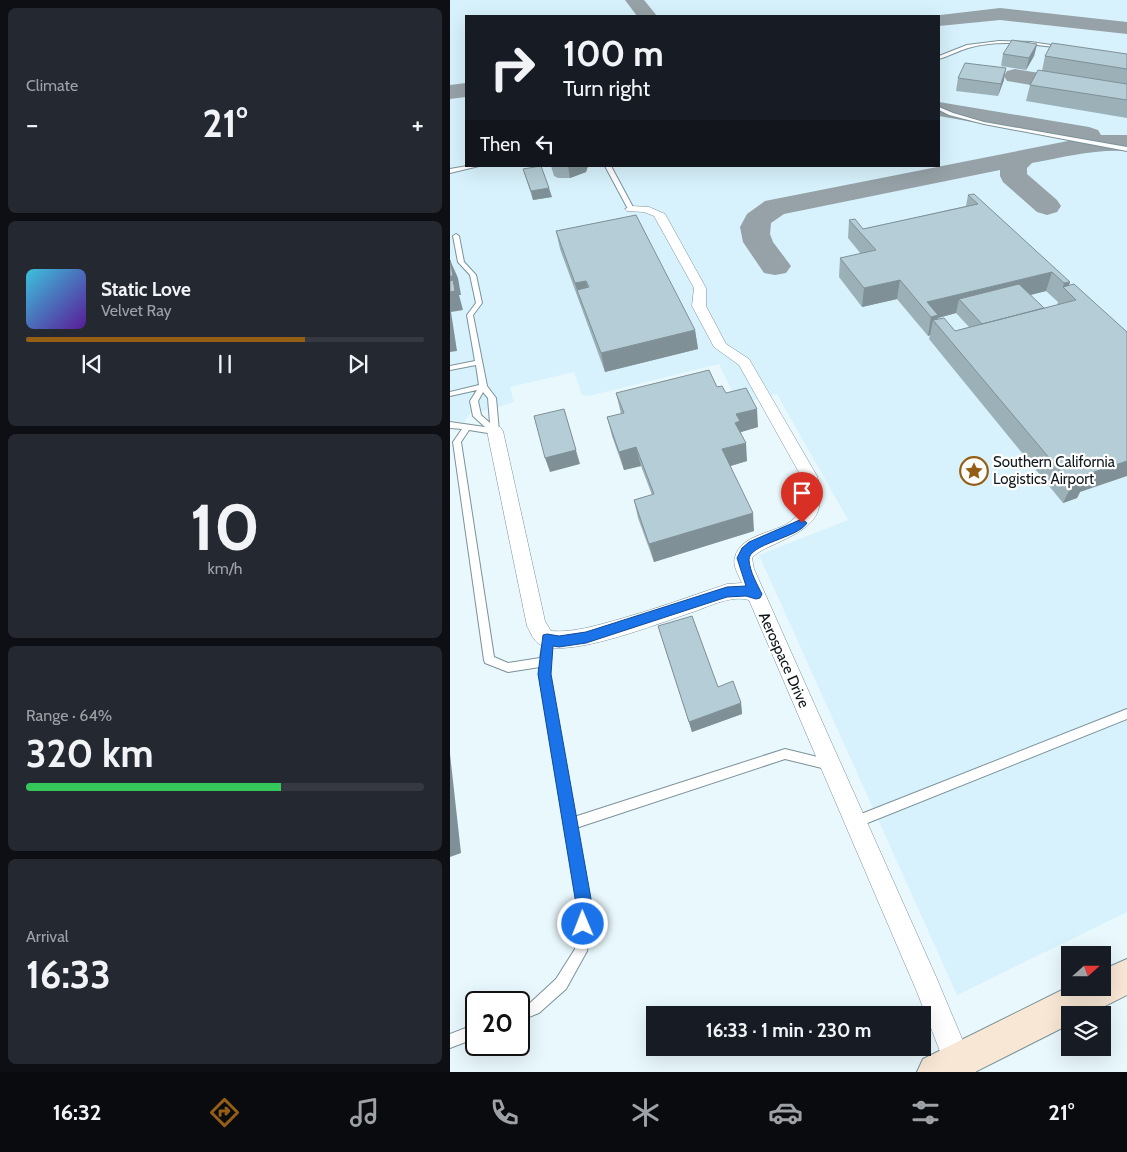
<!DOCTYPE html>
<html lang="en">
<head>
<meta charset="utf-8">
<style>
  body { margin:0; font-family:Cabin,sans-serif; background:#242831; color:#f1f3f6; height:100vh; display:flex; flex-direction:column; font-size:19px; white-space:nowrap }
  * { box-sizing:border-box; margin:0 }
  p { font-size:16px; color:#9ea1a6 }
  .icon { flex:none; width:28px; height:28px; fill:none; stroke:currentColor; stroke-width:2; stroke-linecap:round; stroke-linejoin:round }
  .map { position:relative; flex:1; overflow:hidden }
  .drawer { display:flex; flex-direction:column; gap:8px; padding:8px; background:#0d0f14; width:450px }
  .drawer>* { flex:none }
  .guide { position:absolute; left:15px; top:15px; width:475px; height:152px; border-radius:0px; box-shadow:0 5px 20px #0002; background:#171b24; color:#f1f3f6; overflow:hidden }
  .needle { width:32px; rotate:69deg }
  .controls { position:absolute; left:611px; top:946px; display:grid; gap:10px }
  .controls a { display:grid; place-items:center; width:50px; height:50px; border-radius:0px; background:#171b24; box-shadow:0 5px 20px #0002; font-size:25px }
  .speed { position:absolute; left:15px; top:991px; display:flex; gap:10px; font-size:25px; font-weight:700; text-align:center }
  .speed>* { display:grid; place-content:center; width:65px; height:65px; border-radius:50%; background:#171b24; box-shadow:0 5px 20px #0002; line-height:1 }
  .speed .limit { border:2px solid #111; border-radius:8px; background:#fff; color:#111 }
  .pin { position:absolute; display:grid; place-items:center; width:42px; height:42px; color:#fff; margin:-51px -21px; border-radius:50% 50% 50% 0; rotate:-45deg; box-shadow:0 0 5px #0007 }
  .pin .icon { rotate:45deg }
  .me { position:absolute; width:55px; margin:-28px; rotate:359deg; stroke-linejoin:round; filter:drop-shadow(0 0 4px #0008) }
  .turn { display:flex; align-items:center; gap:18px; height:105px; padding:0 15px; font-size:22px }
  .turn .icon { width:65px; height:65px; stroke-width:2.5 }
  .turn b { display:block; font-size:35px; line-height:42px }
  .then { display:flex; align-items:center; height:48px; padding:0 15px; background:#0003; gap:10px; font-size:19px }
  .big { font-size:38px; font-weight:700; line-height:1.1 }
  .drawer .widget { flex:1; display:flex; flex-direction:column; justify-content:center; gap:8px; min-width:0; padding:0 18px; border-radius:8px; background:#242831 }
  .drawer .dial { align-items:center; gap:0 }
  .dial b { font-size:65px; line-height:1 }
  .song { display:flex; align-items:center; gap:15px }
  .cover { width:60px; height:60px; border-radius:8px; background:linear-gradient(135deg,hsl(190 70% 55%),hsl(270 70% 35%)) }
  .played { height:5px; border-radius:2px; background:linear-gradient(90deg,#945e15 70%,#363941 70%) }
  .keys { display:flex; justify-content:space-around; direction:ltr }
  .heat { display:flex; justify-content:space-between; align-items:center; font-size:28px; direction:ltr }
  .charge { height:8px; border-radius:4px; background:linear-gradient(90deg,#34c759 64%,#363941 0) }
  .trip { position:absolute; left:196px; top:1006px; width:285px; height:50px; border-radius:0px; background:#171b24; box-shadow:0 5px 20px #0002; font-weight:700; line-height:50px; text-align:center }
  .tab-bar { display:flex; height:80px; justify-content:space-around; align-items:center; background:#090b0e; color:#9ea1a6 }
  .tab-bar .icon { width:35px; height:35px }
  .tab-bar .active { color:#945e15 }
  .tab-bar b { font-size:22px; color:#f1f3f6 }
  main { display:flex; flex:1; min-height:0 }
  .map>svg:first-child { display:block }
  .built { fill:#d7f2fc; fill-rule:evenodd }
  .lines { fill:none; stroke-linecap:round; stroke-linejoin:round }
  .taxiway { fill:#96a2a7; fill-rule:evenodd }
  .lane-casing { stroke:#7b929a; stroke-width:2 }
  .street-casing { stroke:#7b929a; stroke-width:1 }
  .secondary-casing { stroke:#7b929a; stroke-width:2 }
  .lane { fill:#fff; fill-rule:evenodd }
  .street { fill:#fff; fill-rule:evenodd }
  .secondary { fill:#f8e7d4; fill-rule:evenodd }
  .wall { fill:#9cb0b8; fill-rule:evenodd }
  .shaded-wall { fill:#7f9096 }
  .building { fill:#b5cdd6; stroke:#7f9096 }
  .route { fill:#1a73e8; stroke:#114b97 }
  .labels { text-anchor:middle; stroke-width:4.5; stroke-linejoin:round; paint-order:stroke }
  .poi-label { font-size:15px; fill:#10181c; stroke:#fff; text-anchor:start }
  .street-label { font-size:15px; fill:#10181c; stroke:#fff }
</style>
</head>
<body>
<main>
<section class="drawer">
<div class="widget"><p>Climate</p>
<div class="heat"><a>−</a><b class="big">21°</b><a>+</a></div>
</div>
<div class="widget">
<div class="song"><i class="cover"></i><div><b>Static Love</b><p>Velvet Ray</p></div></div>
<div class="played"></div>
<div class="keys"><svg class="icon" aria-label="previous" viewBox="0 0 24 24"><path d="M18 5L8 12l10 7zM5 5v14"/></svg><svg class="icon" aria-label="pause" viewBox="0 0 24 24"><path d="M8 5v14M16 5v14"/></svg><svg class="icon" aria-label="next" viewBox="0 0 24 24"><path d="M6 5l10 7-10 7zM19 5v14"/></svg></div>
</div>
<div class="widget dial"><b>10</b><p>km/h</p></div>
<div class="widget"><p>Range · 64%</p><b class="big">320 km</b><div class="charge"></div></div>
<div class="widget"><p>Arrival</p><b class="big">16:33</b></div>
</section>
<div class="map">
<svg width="677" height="1072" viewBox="0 0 677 1072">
  <rect width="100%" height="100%" fill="#e9f8fd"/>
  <path class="built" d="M0 0H677V912L507 995 309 555 398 520 327 394 293 403 287 401 269 364 139 396 132 395 124 372 60 387 64 402 39 410 21 412 14 422 0 420ZM16 16H489V166H16Z"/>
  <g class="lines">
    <path class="taxiway" d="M175 0H194L207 16H187Z
      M550 8 677 22V34L550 20 489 26V16H482Z
      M565 69 677 87V101L557 81 554 76 557 71Z
      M16 83V97L0 99V85Z
      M489 102 639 127 648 130 651 135H677V151C644 149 614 157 582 163L577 168V174L607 200 611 206 607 212 597 215 587 212 553 182 550 176V170L334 214 321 223 320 234 323 242 341 266 336 273 325 275 314 273 293 242 290 227 297 214 315 201 623 140 489 116Z"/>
    <defs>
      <path id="lane" d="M549 41 581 42 614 47 612 48C581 44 548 39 518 48 508 51 499 56 489 59V56L517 45Z
        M489 107 503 113 534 122 677 147V151L534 124 499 115 489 110Z
        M17 166H29L0 173V169Z
        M155 166H161L184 209 183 210 178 209Z
        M6 234 9 236 14 262 26 275 32 303 23 315 37 386 46 398 49 431 48 433 44 434 19 430 11 442 44 657 58 663 90 658 94 636 97 635 100 636 102 639 99 674 124 817 335 749 380 760 384 761 385 765 384 769 380 770 335 759 126 828 141 910 137 951 116 989 89 1013 69 1021V1007L80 1003 106 979 125 949 129 910 89 674 90 667 58 672 35 663 34 660 3 442 12 429 0 428V422L35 427 23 416 20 401 27 390 0 396V392L29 385 26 365 0 370V366L25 361 17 315 26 303 20 275 8 262 3 236ZM33 392 38 398 40 423 31 415 28 401Z
        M677 709V719L405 828 401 826 399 822 401 818Z
        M26 1024V1038L0 1048V1034Z"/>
      <path id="street" d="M181 206 199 207 215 214 256 288V306L276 344 299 359 367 476C378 517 360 528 325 544 317 548 308 551 302 558L304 569 487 979 526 1072H498L467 992 299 600C281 595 260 606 243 612 212 622 119 659 91 645 83 641 81 633 77 626L37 431 40 427 45 426 50 427 53 431 95 621 101 631C124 633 148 625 170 619 206 609 241 596 277 584L292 583C289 576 282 565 285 557 290 536 321 533 337 524 343 520 347 516 352 511L354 488 351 476 289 365 264 347 242 306 244 288 204 216 194 212 177 211 175 209Z"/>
      <path id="secondary" d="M677 959V995L637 1015H620V1024L525 1072H467L473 1059 620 986V988H652V970Z"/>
    </defs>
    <use href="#lane" class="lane-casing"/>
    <use href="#street" class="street-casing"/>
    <use href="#secondary" class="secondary-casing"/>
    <use href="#lane" class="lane"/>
    <use href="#street" class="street"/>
    <use href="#secondary" class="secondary"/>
  </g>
  <path class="wall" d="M587 44 584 56 576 70 551 66 553 54Z
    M677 54V118L576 101 580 85 592 71 595 56Z
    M508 78 554 80 548 96 506 91Z
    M101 166H138L136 172 120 178H108L104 176Z
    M73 169 102 197 83 200Z
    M518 195 620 282 619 286 677 332 630 492 627 498 613 503 479 339 480 335 478 336 447 299 412 307 389 277 390 258 411 254 398 238 399 220 413 229 516 206ZM596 291 608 302 607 305 594 308 580 295ZM506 313 519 327 505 331 487 319 488 318Z
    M106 231 245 330 248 349 155 372 110 249Z
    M267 387 276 393 308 427 291 432 297 461 280 466 304 531 204 562 188 518 184 500 202 495 191 466 174 470 162 436 157 417 171 414 166 393Z
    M208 626 268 687 291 703 292 714 242 732Z"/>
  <path class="shaded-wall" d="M587 44 584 56 576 70 579 58Z
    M556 68 554 80 548 96 551 84Z
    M118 166H138L136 172 120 178Z
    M99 188 102 197 83 200 81 191Z
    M0 260 8 278 11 295H9L13 310 1 312 7 351 0 352Z
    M602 272 596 291 519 310 509 299 506 313 488 318 486 325 483 320 480 335 478 336 481 317 477 302Z
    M450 280 447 299 412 307 414 288Z
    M136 281 141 300 127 290 125 283Z
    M620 282 617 291 613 287 614 283Z
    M245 330 248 349 155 372 151 353Z
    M114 409 130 464 100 472 95 458Z
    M307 409 308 427 291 432V440L285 423 286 414Z
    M296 443 297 461 274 468 272 449Z
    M186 447 191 466 174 470 169 452Z
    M677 461V476L630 492 627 498 613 503 622 485 632 476Z
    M303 513 304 531 204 562 199 544Z
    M291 703 292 714 242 732 239 722Z
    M0 754 11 853 0 857Z"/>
  <path class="building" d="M562 40 587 44 579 58 553 54Z
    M602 43 677 54V69L595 56Z
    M515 63 556 68 551 84 508 78Z
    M588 70 677 84V100L580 85Z
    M91 166 99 188 81 191 73 169Z
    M524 194 620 282 614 283 602 272 477 302 488 315 481 317 450 280 414 288 390 258 426 250 399 220 405 219 413 229 528 204 518 195Z
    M186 215 245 330 151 353 127 290 139 287 136 281 125 283 106 231Z
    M0 260 3 276H0Z
    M3 280 5 291 0 292V281Z
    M569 284 594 308 532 324 509 299Z
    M624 284 677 332V461L632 476 636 480 622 485 483 320 494 318 505 331 536 323 626 300 613 287Z
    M259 370 267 387 272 386 276 393 296 388 307 409 286 414 290 421 285 423 296 443 272 449 303 513 199 544 184 500 204 494 186 447 169 452 157 417 174 413 166 393Z
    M114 409 126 450 95 458 84 416Z
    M242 616 268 687 283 681 291 703 239 722 208 626Z"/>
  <path class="route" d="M352 519 357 523C348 538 298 544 299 560 300 572 307 584 312 594L310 598 306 599 296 596 277 597 136 643 109 647 103 646 101 674 143 910 139 929 133 932 128 929 125 924 127 910 88 674 93 635 97 634 109 636 136 632 277 587 296 586 287 558 292 548 299 542Z"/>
  <defs>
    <symbol id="sight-ring" viewBox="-11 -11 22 22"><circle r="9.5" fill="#fff" stroke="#945e15" stroke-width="1.5"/><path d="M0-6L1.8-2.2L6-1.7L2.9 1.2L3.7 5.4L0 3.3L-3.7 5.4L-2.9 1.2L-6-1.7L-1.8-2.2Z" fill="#945e15"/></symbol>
  </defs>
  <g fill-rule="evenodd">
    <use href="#sight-ring" x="508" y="455" width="32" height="32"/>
  </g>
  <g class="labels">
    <g class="poi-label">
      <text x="543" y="467">Southern California<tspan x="543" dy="17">Logistics Airport</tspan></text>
    </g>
    <g class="street-label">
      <text transform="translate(334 660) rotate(66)" y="5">Aerospace Drive</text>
    </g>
  </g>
</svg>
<div class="controls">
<a><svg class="needle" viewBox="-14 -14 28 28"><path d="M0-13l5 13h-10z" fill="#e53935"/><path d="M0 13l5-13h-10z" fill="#9ea1a6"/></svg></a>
<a><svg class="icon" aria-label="layers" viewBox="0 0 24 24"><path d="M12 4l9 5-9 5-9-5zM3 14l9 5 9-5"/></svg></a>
</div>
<div class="speed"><div class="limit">20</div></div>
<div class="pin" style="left:352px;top:523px;background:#d93025"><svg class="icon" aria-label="arrive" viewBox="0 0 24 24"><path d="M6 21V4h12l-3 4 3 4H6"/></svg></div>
<svg class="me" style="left:133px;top:924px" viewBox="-20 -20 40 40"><circle r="17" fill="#1a73e8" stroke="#fff" stroke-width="3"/><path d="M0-11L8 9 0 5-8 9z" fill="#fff"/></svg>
<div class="trip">16:33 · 1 min · 230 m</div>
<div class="guide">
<div class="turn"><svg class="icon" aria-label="right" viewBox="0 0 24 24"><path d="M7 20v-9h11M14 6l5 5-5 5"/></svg><div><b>100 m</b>Turn right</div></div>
<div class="then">Then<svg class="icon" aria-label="left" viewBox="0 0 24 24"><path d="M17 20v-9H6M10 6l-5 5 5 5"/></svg></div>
</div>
</div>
</main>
<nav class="tab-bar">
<b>16:32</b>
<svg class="icon active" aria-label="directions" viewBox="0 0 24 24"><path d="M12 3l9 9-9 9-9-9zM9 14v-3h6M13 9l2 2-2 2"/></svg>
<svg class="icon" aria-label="music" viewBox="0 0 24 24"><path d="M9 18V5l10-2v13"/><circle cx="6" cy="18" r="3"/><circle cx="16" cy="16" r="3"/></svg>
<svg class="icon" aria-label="phone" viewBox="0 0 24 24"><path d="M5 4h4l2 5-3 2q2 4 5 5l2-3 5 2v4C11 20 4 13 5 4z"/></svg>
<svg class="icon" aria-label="climate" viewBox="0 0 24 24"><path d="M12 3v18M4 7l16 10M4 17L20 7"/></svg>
<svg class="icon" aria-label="car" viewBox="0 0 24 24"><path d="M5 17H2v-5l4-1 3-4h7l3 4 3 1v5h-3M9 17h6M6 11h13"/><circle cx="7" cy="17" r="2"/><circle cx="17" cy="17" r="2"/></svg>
<svg class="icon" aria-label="filters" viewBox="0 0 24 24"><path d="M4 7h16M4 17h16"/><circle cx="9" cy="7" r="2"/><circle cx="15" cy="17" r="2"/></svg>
<b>21°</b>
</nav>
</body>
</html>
